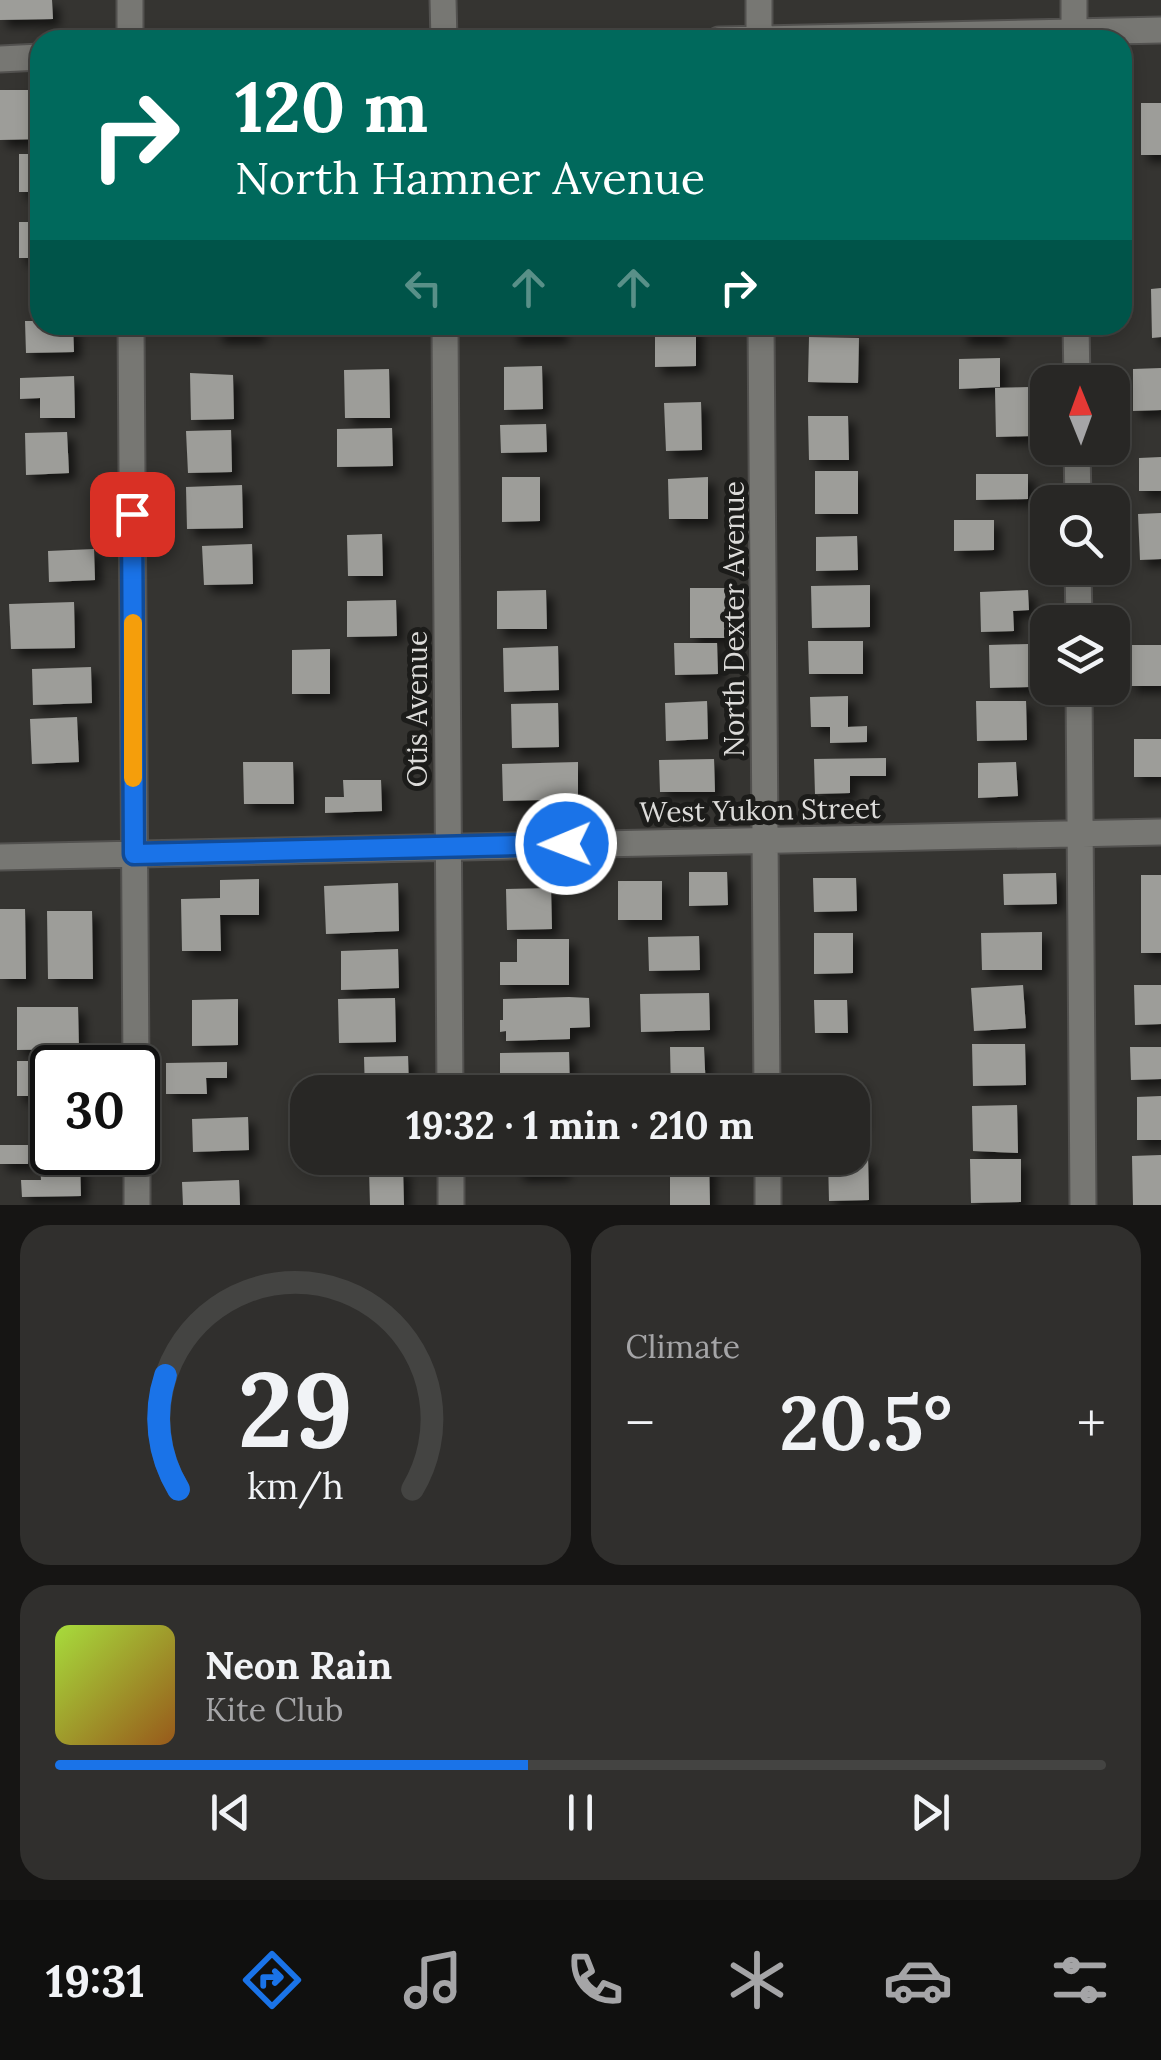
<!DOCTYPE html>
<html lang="en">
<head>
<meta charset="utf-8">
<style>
  body { margin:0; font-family:Lora,serif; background:#302f2d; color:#f1f3f6; height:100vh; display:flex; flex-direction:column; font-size:38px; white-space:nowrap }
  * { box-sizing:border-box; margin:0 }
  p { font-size:32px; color:#a5a5a7 }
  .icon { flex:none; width:55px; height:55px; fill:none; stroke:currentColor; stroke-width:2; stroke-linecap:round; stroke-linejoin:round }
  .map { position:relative; height:1205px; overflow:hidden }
  .sheet { display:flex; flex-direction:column; gap:20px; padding:20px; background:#161514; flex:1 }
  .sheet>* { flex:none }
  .top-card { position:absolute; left:30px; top:30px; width:1102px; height:305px; border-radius:30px; box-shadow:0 5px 15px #0003,0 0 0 2px #444442; background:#00695c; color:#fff; overflow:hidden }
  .needle { width:65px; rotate:359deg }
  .tools { position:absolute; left:1030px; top:365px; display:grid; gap:20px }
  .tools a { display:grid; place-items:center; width:100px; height:100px; border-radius:20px; background:#282725; box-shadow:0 5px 15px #0003,0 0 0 2px #444442; font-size:50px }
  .speed { position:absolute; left:30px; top:1045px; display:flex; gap:20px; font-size:50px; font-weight:700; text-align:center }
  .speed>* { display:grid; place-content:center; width:130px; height:130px; border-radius:50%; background:#282725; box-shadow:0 5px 15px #0003,0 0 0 2px #444442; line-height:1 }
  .speed .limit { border:5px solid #111; border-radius:15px; background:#fff; color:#111 }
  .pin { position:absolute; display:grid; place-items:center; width:85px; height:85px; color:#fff; margin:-42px; border-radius:20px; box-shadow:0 5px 15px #0006 }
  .me { position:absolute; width:110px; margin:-55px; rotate:269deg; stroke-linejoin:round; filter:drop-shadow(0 0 8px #0008) }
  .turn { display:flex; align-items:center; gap:35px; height:210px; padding:0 40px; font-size:45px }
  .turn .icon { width:130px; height:130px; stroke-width:2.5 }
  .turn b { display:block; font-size:70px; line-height:85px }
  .lanes { display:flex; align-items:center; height:95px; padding:0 40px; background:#0003; justify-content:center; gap:50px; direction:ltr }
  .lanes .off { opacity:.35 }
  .big { font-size:75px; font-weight:700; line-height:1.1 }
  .sheet .widget { flex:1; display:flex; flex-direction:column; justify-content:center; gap:15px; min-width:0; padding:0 35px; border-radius:30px; background:#302f2d }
  .sheet .dial { align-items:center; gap:0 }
  .dial svg { height:260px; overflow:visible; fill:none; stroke:#444442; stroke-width:7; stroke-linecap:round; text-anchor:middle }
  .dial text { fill:#f1f3f6; stroke:none }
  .song { display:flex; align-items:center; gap:30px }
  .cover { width:120px; height:120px; border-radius:15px; background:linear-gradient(135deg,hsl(80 70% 55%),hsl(30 70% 35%)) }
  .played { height:10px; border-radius:5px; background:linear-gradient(90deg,#1a73e8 45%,#444442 45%) }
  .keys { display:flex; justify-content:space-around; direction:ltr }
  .heat { display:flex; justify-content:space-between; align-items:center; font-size:55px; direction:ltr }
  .sheet .tiles { flex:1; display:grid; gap:20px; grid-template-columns:1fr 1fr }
  .widget:last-child { grid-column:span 2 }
  .trip { position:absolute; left:290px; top:1075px; width:580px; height:100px; border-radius:30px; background:#282725; box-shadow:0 5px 15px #0003,0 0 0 2px #444442; font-weight:700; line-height:100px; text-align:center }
  .dock { display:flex; height:160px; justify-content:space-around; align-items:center; background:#10100f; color:#a5a5a7 }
  .dock .icon { width:70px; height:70px }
  .dock .on { color:#1a73e8 }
  .dock b { font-size:45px; color:#f1f3f6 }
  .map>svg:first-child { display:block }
  .building { fill:#9d9d99; filter:url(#shadow) }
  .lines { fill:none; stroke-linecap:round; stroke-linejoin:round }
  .street-casing { stroke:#52514f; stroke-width:29 }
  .street { stroke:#777773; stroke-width:25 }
  .route-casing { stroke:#114b97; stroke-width:25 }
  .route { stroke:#1a73e8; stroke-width:18 }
  .slow { stroke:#f59e0b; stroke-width:18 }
  .labels { text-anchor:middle; stroke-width:10; stroke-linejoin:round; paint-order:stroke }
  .street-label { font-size:28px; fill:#dcdbd9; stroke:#1c1c1a }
</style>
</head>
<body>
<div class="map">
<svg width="1161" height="1205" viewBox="0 0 1161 1205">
  <defs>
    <filter id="shadow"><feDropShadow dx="7" dy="7" stdDeviation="5" flood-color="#0009"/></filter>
  </defs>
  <rect width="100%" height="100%" fill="#353431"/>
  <path class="building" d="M0 0H52L53 19 0 20Z
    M0 90H40V139L0 140Z
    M1141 103H1161V155H1141Z
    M19 154H40V192H19Z
    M19 222H40V258H19Z
    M1161 288V337L1152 338 1151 289Z
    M25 321H40V325H73L74 352 26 353Z
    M216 325H258V336H216Z
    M511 325H560L561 336 512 337Z
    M655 325H696V366L655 367Z
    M961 325H1000V337H961Z
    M809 337 859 338 858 383 808 382Z
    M1000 358V387L959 389V359Z
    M542 366 543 409 504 410V367Z
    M1161 368V410L1133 411V369Z
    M389 369 390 418H345L344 370Z
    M190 373 233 375 234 419 191 420Z
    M74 376 75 418H40V398L20 399V378Z
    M1029 387 1031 436 996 437 995 388Z
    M701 402 702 450 666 451 664 403Z
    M808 416H848L849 460H809Z
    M546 424 547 452 501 453 500 425Z
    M392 428 393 466 337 467V429Z
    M231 430 232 472 188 473 186 431Z
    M67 432 69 473 26 475 25 433Z
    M1161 457V491H1139V458Z
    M815 471H858V514H815Z
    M976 474H1028V499L976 500Z
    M502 477H540V521L502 522Z
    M708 477V519H669L668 479Z
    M242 485 243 528 187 529 186 487Z
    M1161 513V559L1140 560 1138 514Z
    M954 520H994V550L954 551Z
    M382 534 383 576H348L347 535Z
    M857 536 858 570 816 571V537Z
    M252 544 253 584 204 585 202 546Z
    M94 549 95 580 49 582 48 551Z
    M870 585V627L812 628 811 586Z
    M690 588H728V638H690Z
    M546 590 547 629H497V591Z
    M1028 590 1029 610 1013 611 1014 631 981 632 980 592Z
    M396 600 397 636 347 637V601Z
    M74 602 75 648 11 649 9 604Z
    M808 641H863V674H809Z
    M674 643H717L718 674 675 675Z
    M1028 644 1029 687 990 688 989 645Z
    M1129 645H1161V686H1129Z
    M558 646 559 690 504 692 503 648Z
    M330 649V694H292V650Z
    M91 667 92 703 33 705 32 669Z
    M848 696V727L867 726V742L830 743V727H811L810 697Z
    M707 701 708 739 666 741 665 703Z
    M976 701H1026L1027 740 977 741Z
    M558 703 559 747 512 748 511 704Z
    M77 717 79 762 32 764 30 719Z
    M1134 739H1161V777H1134Z
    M886 758V776H850V793L815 794 814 759Z
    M714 759 715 792H660L659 760Z
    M243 762H293L294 804H244Z
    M578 762V799L503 801 502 764Z
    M1016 762 1018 796 978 798V763Z
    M343 780H381L382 811 325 813V797H344Z
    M689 872H727L728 905 689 906Z
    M1056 873 1057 904 1004 905 1003 874Z
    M1141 875H1161V953H1141Z
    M813 878H856L857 911 814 912Z
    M259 879V915H220L221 951H182L181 899 220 898V880Z
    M618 881H662V920H618Z
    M398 883 399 931 326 934 324 886Z
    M551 888 552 929 507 930 506 889Z
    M0 909H25L26 979H0Z
    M47 911H92L93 979H48Z
    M1042 932V970H982L981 933Z
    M814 933H853V973L814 974Z
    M699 936 700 970 649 971 648 937Z
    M517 939H569V985H500V962H517Z
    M398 949 399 988 341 990V951Z
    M1023 985 1026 1028 974 1031 971 988Z
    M1134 985H1161V1024L1135 1025Z
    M709 993 710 1030 641 1032 640 994Z
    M569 997 589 998 590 1027 570 1028V1039L506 1041V1031L500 1032V1020H503V999Z
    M395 998 396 1042 339 1043 338 999Z
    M238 999V1045L192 1046V1000Z
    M814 1000H847L848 1033H815Z
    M17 1007H78L79 1049 17 1050Z
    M972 1044H1025L1026 1085 973 1086Z
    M670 1047H704L706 1092H671Z
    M1130 1047H1161V1079L1131 1080Z
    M569 1052 570 1092H500V1053Z
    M408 1056 409 1090 365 1091 364 1057Z
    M17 1061H84V1068H52V1096H17Z
    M227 1062V1078H206L207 1094H166V1063Z
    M821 1081H859L860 1123H852V1092H821Z
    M1161 1096V1140H1137V1097Z
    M1017 1105 1018 1153 973 1151 972 1106Z
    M248 1117 249 1150 193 1152 192 1119Z
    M0 1145H28V1164H0Z
    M1161 1155V1205H1133L1132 1156Z
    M868 1157 869 1200 829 1201 828 1158Z
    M517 1158H563V1173L517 1174Z
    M709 1159 710 1205H670V1160Z
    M970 1159H1021V1202L971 1203Z
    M80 1162 81 1196 22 1197 21 1180H41L40 1163Z
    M403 1168 404 1205H370L369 1169Z
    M239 1180 240 1205H183L182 1182Z"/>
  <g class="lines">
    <defs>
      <path id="street" d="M130 0V40
        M443 0 444 40
        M759 0V40
        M1074 0V40
        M719 40 1161 30
        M0 59 40 57
        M131 325 136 1068
        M445 325 450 1092
        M761 325 767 1092
        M1076 325 1077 382
        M1077 448 1078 502
        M1078 568 1079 622
        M1079 688 1083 1205
        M0 857 1161 832
        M137 1152V1205
        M451 1158V1205
        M768 1158V1205"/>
    </defs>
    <use href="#street" class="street-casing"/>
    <use href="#street" class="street"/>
  </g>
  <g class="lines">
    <defs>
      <path id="route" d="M132 514 134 854 566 844"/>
    </defs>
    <use href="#route" class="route-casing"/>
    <use href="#route" class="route"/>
    <path class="slow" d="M133 623V778"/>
  </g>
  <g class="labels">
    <g class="street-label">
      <text transform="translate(734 619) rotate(-90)" y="10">North Dexter Avenue</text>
      <text transform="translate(417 709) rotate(-90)" y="10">Otis Avenue</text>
      <text transform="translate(760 810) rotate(-1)" y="10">West Yukon Street</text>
    </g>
  </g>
</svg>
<div class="tools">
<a><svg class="needle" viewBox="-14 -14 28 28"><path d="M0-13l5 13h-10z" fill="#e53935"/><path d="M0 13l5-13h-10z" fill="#a5a5a7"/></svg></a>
<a><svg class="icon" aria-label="search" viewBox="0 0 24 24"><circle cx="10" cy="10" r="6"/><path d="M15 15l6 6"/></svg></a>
<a><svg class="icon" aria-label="layers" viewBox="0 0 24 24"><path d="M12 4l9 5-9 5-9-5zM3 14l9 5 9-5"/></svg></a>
</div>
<div class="speed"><div class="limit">30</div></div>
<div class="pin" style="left:132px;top:514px;background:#d93025"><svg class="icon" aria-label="arrive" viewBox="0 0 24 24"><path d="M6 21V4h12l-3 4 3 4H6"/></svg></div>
<svg class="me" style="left:566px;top:844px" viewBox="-20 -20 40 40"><circle r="17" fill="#1a73e8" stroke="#fff" stroke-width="3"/><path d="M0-11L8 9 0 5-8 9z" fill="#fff"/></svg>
<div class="trip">19:32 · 1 min · 210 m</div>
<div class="top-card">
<div class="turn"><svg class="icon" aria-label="right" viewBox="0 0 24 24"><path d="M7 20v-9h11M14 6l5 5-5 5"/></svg><div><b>120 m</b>North Hamner Avenue</div></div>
<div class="lanes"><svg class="icon off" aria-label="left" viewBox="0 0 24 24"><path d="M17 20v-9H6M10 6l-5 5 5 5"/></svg><svg class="icon off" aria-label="ahead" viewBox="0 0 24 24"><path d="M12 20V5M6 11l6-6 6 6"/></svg><svg class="icon off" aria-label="ahead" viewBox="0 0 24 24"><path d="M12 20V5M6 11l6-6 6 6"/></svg><svg class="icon" aria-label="right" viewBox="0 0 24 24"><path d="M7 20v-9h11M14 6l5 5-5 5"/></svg></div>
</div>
</div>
<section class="sheet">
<div class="tiles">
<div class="widget dial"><svg viewBox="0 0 100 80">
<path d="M14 69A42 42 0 1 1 86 69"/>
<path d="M14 69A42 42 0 0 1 10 34" stroke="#1a73e8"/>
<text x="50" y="56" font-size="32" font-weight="700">29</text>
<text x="50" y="72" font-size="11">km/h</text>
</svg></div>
<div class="widget"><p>Climate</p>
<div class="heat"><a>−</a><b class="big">20.5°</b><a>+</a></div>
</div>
<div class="widget">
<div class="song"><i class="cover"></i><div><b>Neon Rain</b><p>Kite Club</p></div></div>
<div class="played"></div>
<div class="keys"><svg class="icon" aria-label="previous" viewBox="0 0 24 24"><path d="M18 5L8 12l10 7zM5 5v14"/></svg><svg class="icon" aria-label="pause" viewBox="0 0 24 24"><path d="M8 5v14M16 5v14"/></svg><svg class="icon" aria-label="next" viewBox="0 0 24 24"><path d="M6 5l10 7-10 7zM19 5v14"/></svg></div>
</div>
</div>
</section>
<nav class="dock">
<b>19:31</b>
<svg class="icon on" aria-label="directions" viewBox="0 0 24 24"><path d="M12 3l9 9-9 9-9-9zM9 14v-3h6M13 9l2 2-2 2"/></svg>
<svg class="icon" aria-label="music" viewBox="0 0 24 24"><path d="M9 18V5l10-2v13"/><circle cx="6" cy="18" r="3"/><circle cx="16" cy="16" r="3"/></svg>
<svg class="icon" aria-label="phone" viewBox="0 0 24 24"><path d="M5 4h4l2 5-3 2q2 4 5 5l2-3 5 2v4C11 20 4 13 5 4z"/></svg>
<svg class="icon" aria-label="climate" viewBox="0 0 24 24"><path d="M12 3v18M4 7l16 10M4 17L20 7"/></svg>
<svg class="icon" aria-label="car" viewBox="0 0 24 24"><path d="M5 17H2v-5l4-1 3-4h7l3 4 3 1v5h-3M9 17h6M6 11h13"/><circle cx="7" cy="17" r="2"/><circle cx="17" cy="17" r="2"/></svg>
<svg class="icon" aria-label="filters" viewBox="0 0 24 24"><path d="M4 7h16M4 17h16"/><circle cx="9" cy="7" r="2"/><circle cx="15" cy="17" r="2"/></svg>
</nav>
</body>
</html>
